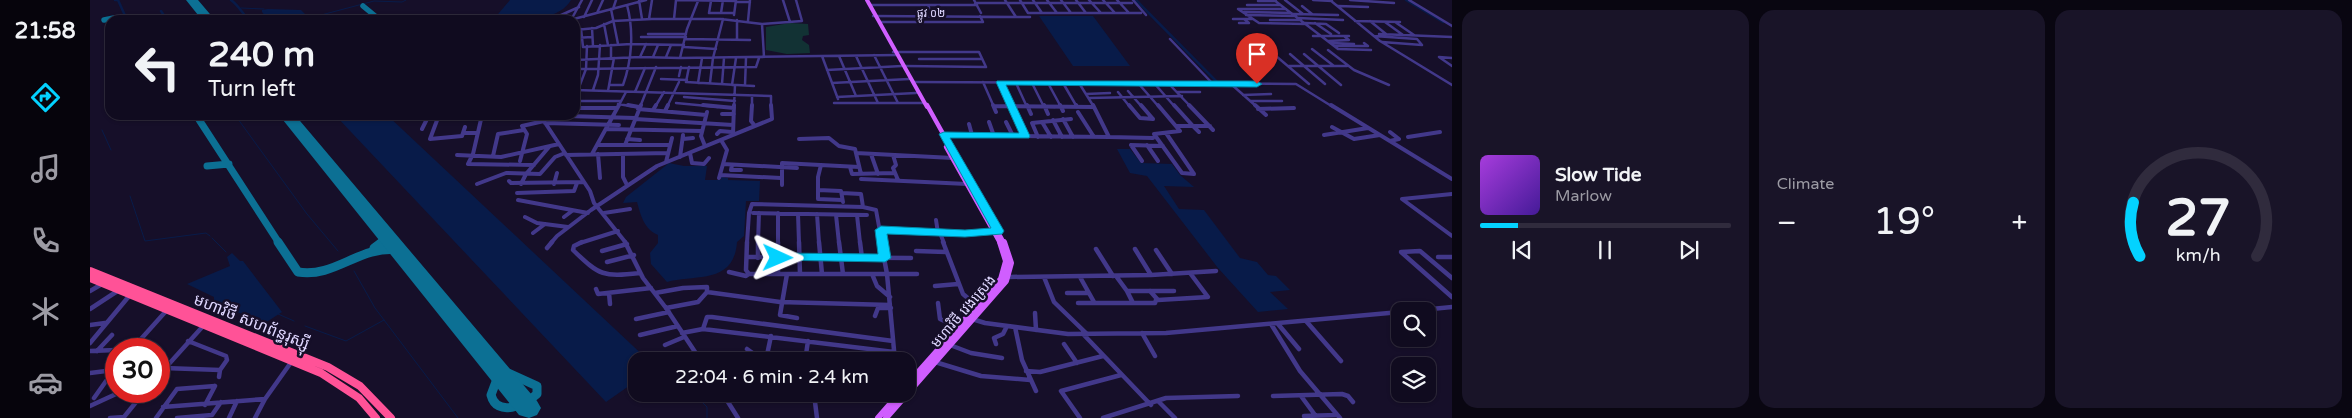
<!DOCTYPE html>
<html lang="en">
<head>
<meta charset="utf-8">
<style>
  body { margin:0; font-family:"Varela Round","Noto Sans Khmer",sans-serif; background:#191428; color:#f1f3f6; height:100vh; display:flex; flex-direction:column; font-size:19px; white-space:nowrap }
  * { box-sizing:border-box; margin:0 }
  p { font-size:16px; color:#9c9ba4 }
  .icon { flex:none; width:28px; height:28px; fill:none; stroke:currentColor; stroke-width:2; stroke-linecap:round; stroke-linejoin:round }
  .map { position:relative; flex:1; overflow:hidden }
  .drawer { display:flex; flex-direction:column; gap:10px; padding:10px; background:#090611; width:900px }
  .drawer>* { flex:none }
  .guide { position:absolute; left:15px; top:15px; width:475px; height:105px; border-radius:15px; box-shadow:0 1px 4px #0004,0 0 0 1px #302b3d; background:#100b1f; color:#f1f3f6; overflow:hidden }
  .fabs { position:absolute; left:1301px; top:302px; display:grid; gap:10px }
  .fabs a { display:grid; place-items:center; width:45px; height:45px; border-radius:10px; background:#100b1f; box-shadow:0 1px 4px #0004,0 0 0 1px #302b3d; font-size:25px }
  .speed { position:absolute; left:15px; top:338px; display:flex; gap:10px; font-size:25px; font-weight:700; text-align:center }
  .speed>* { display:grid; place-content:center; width:65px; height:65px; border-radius:50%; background:#100b1f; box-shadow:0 1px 4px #0004,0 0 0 1px #302b3d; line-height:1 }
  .speed .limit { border:8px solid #d22; background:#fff; color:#111 }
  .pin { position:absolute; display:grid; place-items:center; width:42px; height:42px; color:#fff; margin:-51px -21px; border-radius:50% 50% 50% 0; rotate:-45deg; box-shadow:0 0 5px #0007 }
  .pin .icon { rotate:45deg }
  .me { position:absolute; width:55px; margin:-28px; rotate:91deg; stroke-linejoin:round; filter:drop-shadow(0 0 4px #0008) }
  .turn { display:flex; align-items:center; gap:18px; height:105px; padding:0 20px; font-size:22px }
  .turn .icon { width:65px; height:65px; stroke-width:2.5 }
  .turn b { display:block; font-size:35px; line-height:42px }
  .big { font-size:38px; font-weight:600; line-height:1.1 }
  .drawer .tile { flex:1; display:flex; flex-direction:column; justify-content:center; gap:8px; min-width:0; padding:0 18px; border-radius:15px; background:#191428 }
  .drawer .dial { align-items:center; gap:0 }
  .dial svg { height:130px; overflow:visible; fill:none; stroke:#302b3d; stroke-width:7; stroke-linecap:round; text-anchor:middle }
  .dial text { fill:#f1f3f6; stroke:none }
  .song { display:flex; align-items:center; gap:15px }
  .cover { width:60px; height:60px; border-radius:8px; background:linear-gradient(135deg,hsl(280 70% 55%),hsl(260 70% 35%)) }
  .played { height:5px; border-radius:2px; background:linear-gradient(90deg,#03d2ff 15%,#302b3d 15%) }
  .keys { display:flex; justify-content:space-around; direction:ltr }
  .heat { display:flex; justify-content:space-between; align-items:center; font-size:28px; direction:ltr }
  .drawer .tiles { flex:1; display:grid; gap:10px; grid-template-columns:repeat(3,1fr) }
  .trip { position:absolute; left:538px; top:352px; width:288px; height:50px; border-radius:15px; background:#100b1f; box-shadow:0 1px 4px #0004,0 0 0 1px #302b3d; font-weight:600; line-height:50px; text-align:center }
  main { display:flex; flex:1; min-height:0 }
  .tab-bar { display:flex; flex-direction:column; width:90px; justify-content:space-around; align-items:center; background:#06040c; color:#9c9ba4 }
  .tab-bar .icon { width:35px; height:35px }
  .tab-bar .active { color:#03d2ff }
  .tab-bar b { font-size:22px; color:#f1f3f6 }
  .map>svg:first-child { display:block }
  .green { fill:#123234 }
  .water { fill:#081b49 }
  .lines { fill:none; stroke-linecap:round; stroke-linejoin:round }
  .stream { stroke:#081b49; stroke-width:1 }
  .canal { stroke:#081b49; stroke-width:2.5 }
  .taxiway-far2 { stroke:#0c7094; stroke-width:5.5 }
  .taxiway-far1 { stroke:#0c7094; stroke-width:7 }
  .taxiway { stroke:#0c7094; stroke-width:9 }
  .runway { fill:#0c7094; fill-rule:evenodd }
  .minor-far2 { stroke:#42388a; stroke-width:2.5 }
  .minor-far1 { stroke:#42388a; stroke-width:4 }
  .minor { stroke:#42388a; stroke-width:4.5 }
  .major-far2 { stroke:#d05eff; stroke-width:4 }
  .major-far1 { stroke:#d05eff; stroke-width:4.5 }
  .major { stroke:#d05eff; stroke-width:6 }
  .highway { stroke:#ff5297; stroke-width:8 }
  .route { fill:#03d2ff; stroke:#0288a6 }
  .labels { text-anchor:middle; stroke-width:5; stroke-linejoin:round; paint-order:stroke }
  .far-street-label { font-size:11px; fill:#dfd7ff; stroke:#160f29 }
  .street-label { font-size:14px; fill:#dfd7ff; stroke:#160f29 }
  .near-street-label { font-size:16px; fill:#dfd7ff; stroke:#160f29 }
</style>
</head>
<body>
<main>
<nav class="tab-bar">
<b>21:58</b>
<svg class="icon active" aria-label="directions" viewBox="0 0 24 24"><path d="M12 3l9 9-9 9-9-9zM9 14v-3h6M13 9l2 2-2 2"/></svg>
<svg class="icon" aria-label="music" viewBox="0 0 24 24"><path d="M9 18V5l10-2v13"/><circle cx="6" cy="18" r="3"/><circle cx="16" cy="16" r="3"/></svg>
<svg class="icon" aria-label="phone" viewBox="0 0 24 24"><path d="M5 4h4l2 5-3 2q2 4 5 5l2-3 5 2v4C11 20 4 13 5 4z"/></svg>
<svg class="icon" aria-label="climate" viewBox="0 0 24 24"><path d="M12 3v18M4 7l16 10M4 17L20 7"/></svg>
<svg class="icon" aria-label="car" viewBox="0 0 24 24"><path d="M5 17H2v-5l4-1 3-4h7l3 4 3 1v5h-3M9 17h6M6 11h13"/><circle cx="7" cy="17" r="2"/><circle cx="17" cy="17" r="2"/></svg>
</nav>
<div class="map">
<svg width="1362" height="418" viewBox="0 0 1362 418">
  <rect width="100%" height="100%" fill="#160f29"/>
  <path class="green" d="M700 23 718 24 719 35 713 36 712 40 719 45 720 53 697 54 676 50V27Z"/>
  <path class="water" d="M420 0H481C468 23 425 20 403 20Z
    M178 9 211 10 221 20H178L172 12V10Z
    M949 16H1003L1040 66H983Z
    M245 115H297L559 361H546V381L516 402Z
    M1027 149H1040L1051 163 1082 164 1090 175 1104 187 1074 186 1089 209 1114 210 1150 258 1167 262 1178 275 1186 276 1200 290 1180 292 1198 309 1168 312 1128 268 1057 176 1040 173Z
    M579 163 594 166H617L615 180H631V177L638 178V180L670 181 669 201H656L654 236 647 242C644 285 605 274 577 282L561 264 560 253 568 243V235C554 229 551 216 547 202L533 203 536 197Z
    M142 253 150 261H153L192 312 175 323 124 303V297L97 284 140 266 137 257Z"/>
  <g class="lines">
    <path class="stream" d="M151 8 174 9
      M220 18 284 1 312 2 316 0
      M145 115 217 214 248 251
      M12 130 21 150
      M40 196 55 241 116 233 120 236
      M122 238 136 252
      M264 271 285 308 368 418
      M188 314 204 321
      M215 326 256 341 294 320
      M604 394 617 407V418"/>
    <path class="canal" d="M25 0H28L37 20
      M141 0C149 6 152 13 159 20
      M1046 0 1127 82
      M1316 0 1353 22
      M71 11 77 20"/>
    <path class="taxiway-far2" d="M273 6 290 20
      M14 20 24 18 26 20"/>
    <path class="taxiway-far1" d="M106 115 189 243
      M117 166 139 164
      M291 243 295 234"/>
    <path class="taxiway" d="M188 242 208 272C246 278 269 245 308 250
      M284 248 292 242
      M403 366 447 386V394C435 405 407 418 401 395L407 379 405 368"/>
    <path class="runway" d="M96 0H108L125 20H112Z
      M189 115H205L447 401 451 408 447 415 439 418 429 415Z"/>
    <path class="minor-far2" d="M549 0 552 19
      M586 0 646 1
      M693 0 700 22
      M884 0 891 13
      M915 0 926 17
      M930 0 938 13
      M943 0 952 13
      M957 0 967 13
      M971 0 981 13
      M986 0 996 13
      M999 0 1011 13
      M1013 0 1025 13
      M1027 0 1039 13
      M1043 0 1056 15
      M1184 0 1248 49 1281 50
      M1195 0 1213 14
      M1223 0 1242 1
      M1240 0 1290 41 1362 85
      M1260 0 1304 3
      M1319 0 1362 26
      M608 1 597 29 590 58 808 55
      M621 1 619 13H644
      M1168 1H1186
      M646 2H660
      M885 3H1042
      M780 5H887
      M838 5 842 17
      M1157 5H1190
      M1212 6 1222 14
      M1248 6 1278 7
      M521 9 528 44
      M523 9 526 0
      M1196 9H1148L1169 23 1216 24
      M1154 12 1201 13
      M507 13 513 0
      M631 13 633 0
      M938 13H1051
      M1203 14 1248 15
      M644 15 646 0
      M1156 15 1206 16
      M783 16 940 17
      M466 17 474 20
      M494 17 502 0
      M1208 18 1253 20
      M559 19 562 0
      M584 19 586 0
      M1143 19H1162
      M460 20 489 7
      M480 20 556 0
      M481 20 492 0
      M647 20V40
      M1180 20H1211
      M658 21 660 0
      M1265 21 1310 22
      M1280 21 1296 34
      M790 22H893L890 16
      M1295 22 1313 35
      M1305 22 1324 35
      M1149 23H1159L1154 19
      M1215 23 1236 24 1249 33
      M1225 23 1241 34
      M514 24 518 45
      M672 24 674 57
      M502 28 503 46
      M491 29 493 47 541 44 594 45
      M485 30 506 28 523 21 562 19H631L672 24 712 21 706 0
      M558 34H596
      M1289 34 1362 37
      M1223 36H1259
      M1284 36 1327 39 1332 45 1292 42
      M551 37H596
      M485 38 502 37
      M1165 38 1219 84
      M595 39 660 40
      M1080 39 1123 84
      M1238 41 1259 40 1255 37
      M1242 43 1264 44
      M521 45V59
      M1245 46H1278L1274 43
      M594 47 626 49
      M1222 49 1244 66
      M1238 50 1264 70 1299 85
      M803 52H889L896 67 815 66
      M1200 54 1235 84
      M1214 54 1251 85
      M784 55 808 103
      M732 56 748 99
      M749 56 766 96
      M766 56 788 103
      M550 57 556 44
      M563 57 568 45
      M576 57 581 45
      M1349 57 1362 66
      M1349 57 1362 58
      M829 59H892
      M485 60 550 57 590 58
      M1199 66H1257
      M599 67 596 82 664 86
      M485 69 666 67 669 58
      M737 70 812 66
      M589 76 591 67
      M571 79 597 80
      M824 82 1206 84 1243 107
      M893 82 904 107
      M608 83 612 58
      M620 83 623 58 633 19
      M742 83 819 79
      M910 83 921 107
      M926 83 937 107
      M942 83 954 107
      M958 83 971 107
      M973 83 987 107
      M989 83 1004 107
      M1048 83 1069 107
      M1064 83 1085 107
      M632 84 634 58
      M1079 84 1101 107
      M1141 84 1167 107
      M520 85H533C542 60 544 31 537 5
      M642 85 646 58
      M655 85 656 58
      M485 90 681 96V107
      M488 90 496 69 497 46
      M503 90 508 75 510 45
      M518 91 524 58
      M1038 91 1052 107
      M545 92 555 68
      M1028 92 1040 107
      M1087 92H1110
      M996 94 1020 93
      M1153 95 1181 94
      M594 97 645 101
      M747 97 826 93
      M999 98 1092 96
      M485 101H530
      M1160 101H1192
      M586 103 628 107
      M744 103H835
      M528 104 546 107
      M904 106 965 107
      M528 107 536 92
      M550 107 566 67
      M565 107 574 92
      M577 107 589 82
      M644 107 645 85
      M662 107V96"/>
    <path class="minor-far1" d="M538 105 549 107
      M613 105 644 108
      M662 105 661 121 665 126
      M903 105 906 112
      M921 105 935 136
      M937 105 941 114
      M954 105 958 114
      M970 105 973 111
      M986 105 987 107
      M1039 105 1050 118 1063 119
      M1051 105 1063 119
      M1068 105 1090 131 1064 134 1092 173 1104 174 1076 133
      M1084 105 1103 126H1120
      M1099 105 1123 130
      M1165 105 1176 115
      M1241 105 1362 179
      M904 106 1004 107
      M485 108H526
      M548 109 616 115
      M1168 109 1204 108
      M563 110 566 105
      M575 111 578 105
      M988 112 1004 137
      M632 114H644
      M349 115 340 139 372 136 373 133
      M392 115 383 154 378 164 444 165
      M450 115 500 191 504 203 536 243
      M450 116H477
      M477 116 545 118
      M360 119 361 115
      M545 119 643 125
      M973 119 983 137
      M963 120 972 137
      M899 122 904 136
      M916 122 923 136
      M952 122 961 137
      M455 123 529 125
      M879 124 882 135
      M1086 126H1103L1109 132
      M375 127 373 133H388
      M1242 127 1264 139 1290 135
      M332 129 339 115
      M516 129 612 131
      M1300 132 1309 139 1300 141
      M627 134 630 131 642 132
      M643 135 644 105
      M853 135 1019 137 1003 105
      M1234 135 1278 128
      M948 137 942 123 981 119
      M1019 137 1063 138
      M1318 137 1350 132
      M537 139 550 140
      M593 139 603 138
      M709 139 739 138 749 146 765 149 771 174
      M507 145H580
      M535 145 551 105
      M1041 145 1073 146
      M1041 145 1052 161
      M1057 145 1068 161
      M615 146 611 136 617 112
      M600 153 602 163 614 164 619 158
      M766 153 863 158
      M502 154 529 105
      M508 154 510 178
      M533 154V177L537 185
      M781 154 788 174
      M367 155 411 157 469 144
      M476 155 578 153
      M803 155 806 165 803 168 808 180
      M403 156 408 134 434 130
      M590 157 593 135
      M430 161 437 134 432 126 454 121
      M576 162 582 138
      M633 164 707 168
      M642 165 641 170H651
      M731 165 728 177V199L752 200
      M760 167 762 174 804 173
      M630 175 691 178
      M629 178 637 150 631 140
      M771 179 877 184
      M419 181 421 183 494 182
      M387 184 416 173 450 174 465 157 475 153
      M431 184 436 174 459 147
      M464 184 467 173
      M692 185V163L769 167
      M728 190 751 191 753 202
      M427 193 484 191 487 183
      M752 193 771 194 773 207
      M1362 194 1312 199 1362 236
      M428 200 498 213
      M514 213 540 209
      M663 213 777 215
      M688 213V243
      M708 214 709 243
      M727 214 729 243
      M746 215 749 243
      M767 215 770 243
      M435 217 447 223 478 227
      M474 217 482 211
      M846 220 848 233
      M791 230 875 234 906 231
      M443 233 455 224
      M850 233 854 243
      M461 243 467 236 501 210 567 166 682 119 681 105
      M490 243 528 231
      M657 243 659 213 662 204 773 207 786 210 792 243
      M668 243 669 213"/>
    <path class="minor" d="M492 242 484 246 483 250C510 276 513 277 550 273
      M535 242 553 278 576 308 611 361
      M657 242 656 270 659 274
      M688 242V274
      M709 242 710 274
      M729 242 732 274
      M749 242 753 274
      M770 242 772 258
      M791 242 797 274 805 361
      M853 242 873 294 887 306
      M457 248 462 242
      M1006 249 1023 276
      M1045 249 1061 275
      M1066 250 1082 274
      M512 251 537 244
      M826 251 856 252
      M657 257 821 258
      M1348 257H1362
      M668 258V242
      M517 262 544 255
      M639 272 656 276 659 274H827
      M697 274 690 315 707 318
      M782 274 787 286 800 297
      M1026 276 1037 291H1084
      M918 277 1061 275 1126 271
      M954 277 964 302 997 334
      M990 277 1004 302
      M1362 278 1330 251 1311 252 1362 297
      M845 286 868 284
      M506 289 508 294 561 288
      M0 291 12 284
      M1037 291 1043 303
      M1060 291 1068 300 1118 297 1100 273
      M617 292 690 302 800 305
      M519 293 520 304
      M565 293 593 288 617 287V292
      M977 293H998
      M848 303 850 319 868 327
      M988 303H1065L1066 300
      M576 308 608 302 617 292
      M0 309 29 290
      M1321 311 1362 307
      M945 313 946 330
      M785 316 788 308H801
      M546 319 579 312
      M882 319 895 323 978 334 1076 333 1310 312
      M1216 321 1251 361
      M1181 324 1210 371 1250 418
      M1188 324 1209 349
      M0 325 15 323
      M925 327 932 360 946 391
      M613 329 617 317H622L803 341
      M592 333 613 329 804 352
      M1052 333 1065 356
      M993 334 1061 405
      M550 335 588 326
      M98 341 136 356 137 360 130 370 129 377
      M0 343 40 295
      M906 344 904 338 913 334 917 326
      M974 344 987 363
      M575 345 594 337
      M860 345 881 353 912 358
      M42 349 77 310
      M657 349 664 354 677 355 681 336
      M0 351 26 350
      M7 351 22 335
      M589 360 605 353
      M715 361 718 341
      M845 362 891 376 940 380
      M74 368 130 370
      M936 371 950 372 1013 356
      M0 373 24 370
      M69 375 114 325
      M633 394 648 418
      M724 394 727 418
      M1183 396 1252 394 1258 396 1263 402
      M1211 396 1225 415
      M4 398 26 367
      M1069 402 1085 418
      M115 405 125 386
      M0 406 26 394 55 391
      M73 407 175 399
      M1214 416 1246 415
      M20 418 34 417 55 391
      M66 418 87 389 125 386
      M87 418 122 415 131 402
      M139 418 147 401
      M165 418 175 399 202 361
      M990 418 971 391 1031 375
      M1013 418 1076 398 1148 396"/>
    <path class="major-far2" d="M777 0 837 107"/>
    <path class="major-far1" d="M837 105 914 243
      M856 147 910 243"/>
    <path class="major" d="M816 386 911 279 916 261 910 242
      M788 418 809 394
      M796 418 916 281 921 263 914 242"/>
    <path class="highway" d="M0 271 238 367 270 386 301 418
      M0 278 231 373 269 398 286 418"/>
  </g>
  <path class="route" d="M907 81H1167L1172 84 1167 87 916 85 940 136 939 138H860L914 231 912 234 875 237 797 234 801 258 795 262 684 260 682 258 688 253 788 254 785 230 791 226 875 230 901 228 849 134 854 132 929 133 906 82Z"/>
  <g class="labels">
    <g class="far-street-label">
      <text x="841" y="17">ផ្លូវ ០២</text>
    </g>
    <g class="street-label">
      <text transform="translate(873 311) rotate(-49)" y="5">មហាវិថី វេងស្រេង</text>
    </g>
    <g class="near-street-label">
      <text transform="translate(162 321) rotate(22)" y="6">មហាវិថី សហព័ន្ធរុស្ស៊ី</text>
    </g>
  </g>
</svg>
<div class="fabs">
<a><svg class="icon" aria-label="search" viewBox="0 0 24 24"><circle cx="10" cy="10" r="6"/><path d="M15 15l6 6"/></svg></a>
<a><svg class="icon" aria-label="layers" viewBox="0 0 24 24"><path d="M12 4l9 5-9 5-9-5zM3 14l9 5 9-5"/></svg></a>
</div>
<div class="speed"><div class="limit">30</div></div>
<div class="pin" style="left:1167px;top:84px;background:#d93025"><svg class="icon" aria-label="arrive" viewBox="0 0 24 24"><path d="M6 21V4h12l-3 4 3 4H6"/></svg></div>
<svg class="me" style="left:688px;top:258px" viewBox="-20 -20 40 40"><path d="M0-17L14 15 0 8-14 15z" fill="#03d2ff" stroke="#fff" stroke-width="4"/></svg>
<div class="trip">22:04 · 6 min · 2.4 km</div>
<div class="guide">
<div class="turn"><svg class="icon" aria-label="left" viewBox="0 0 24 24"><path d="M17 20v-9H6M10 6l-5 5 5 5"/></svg><div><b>240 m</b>Turn left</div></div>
</div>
</div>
<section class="drawer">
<div class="tiles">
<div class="tile">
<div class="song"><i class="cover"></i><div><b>Slow Tide</b><p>Marlow</p></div></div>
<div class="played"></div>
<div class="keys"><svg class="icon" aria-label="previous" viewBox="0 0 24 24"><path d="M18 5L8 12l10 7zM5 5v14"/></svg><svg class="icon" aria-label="pause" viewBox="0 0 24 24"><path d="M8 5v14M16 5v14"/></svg><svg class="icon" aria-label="next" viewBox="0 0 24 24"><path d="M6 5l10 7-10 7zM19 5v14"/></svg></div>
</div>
<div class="tile"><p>Climate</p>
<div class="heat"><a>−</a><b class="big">19°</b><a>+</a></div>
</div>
<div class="tile dial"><svg viewBox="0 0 100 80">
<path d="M14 69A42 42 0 1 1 86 69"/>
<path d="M14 69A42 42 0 0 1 10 36" stroke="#03d2ff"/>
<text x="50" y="56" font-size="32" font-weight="700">27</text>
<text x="50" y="72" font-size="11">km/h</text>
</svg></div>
</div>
</section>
</main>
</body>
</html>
